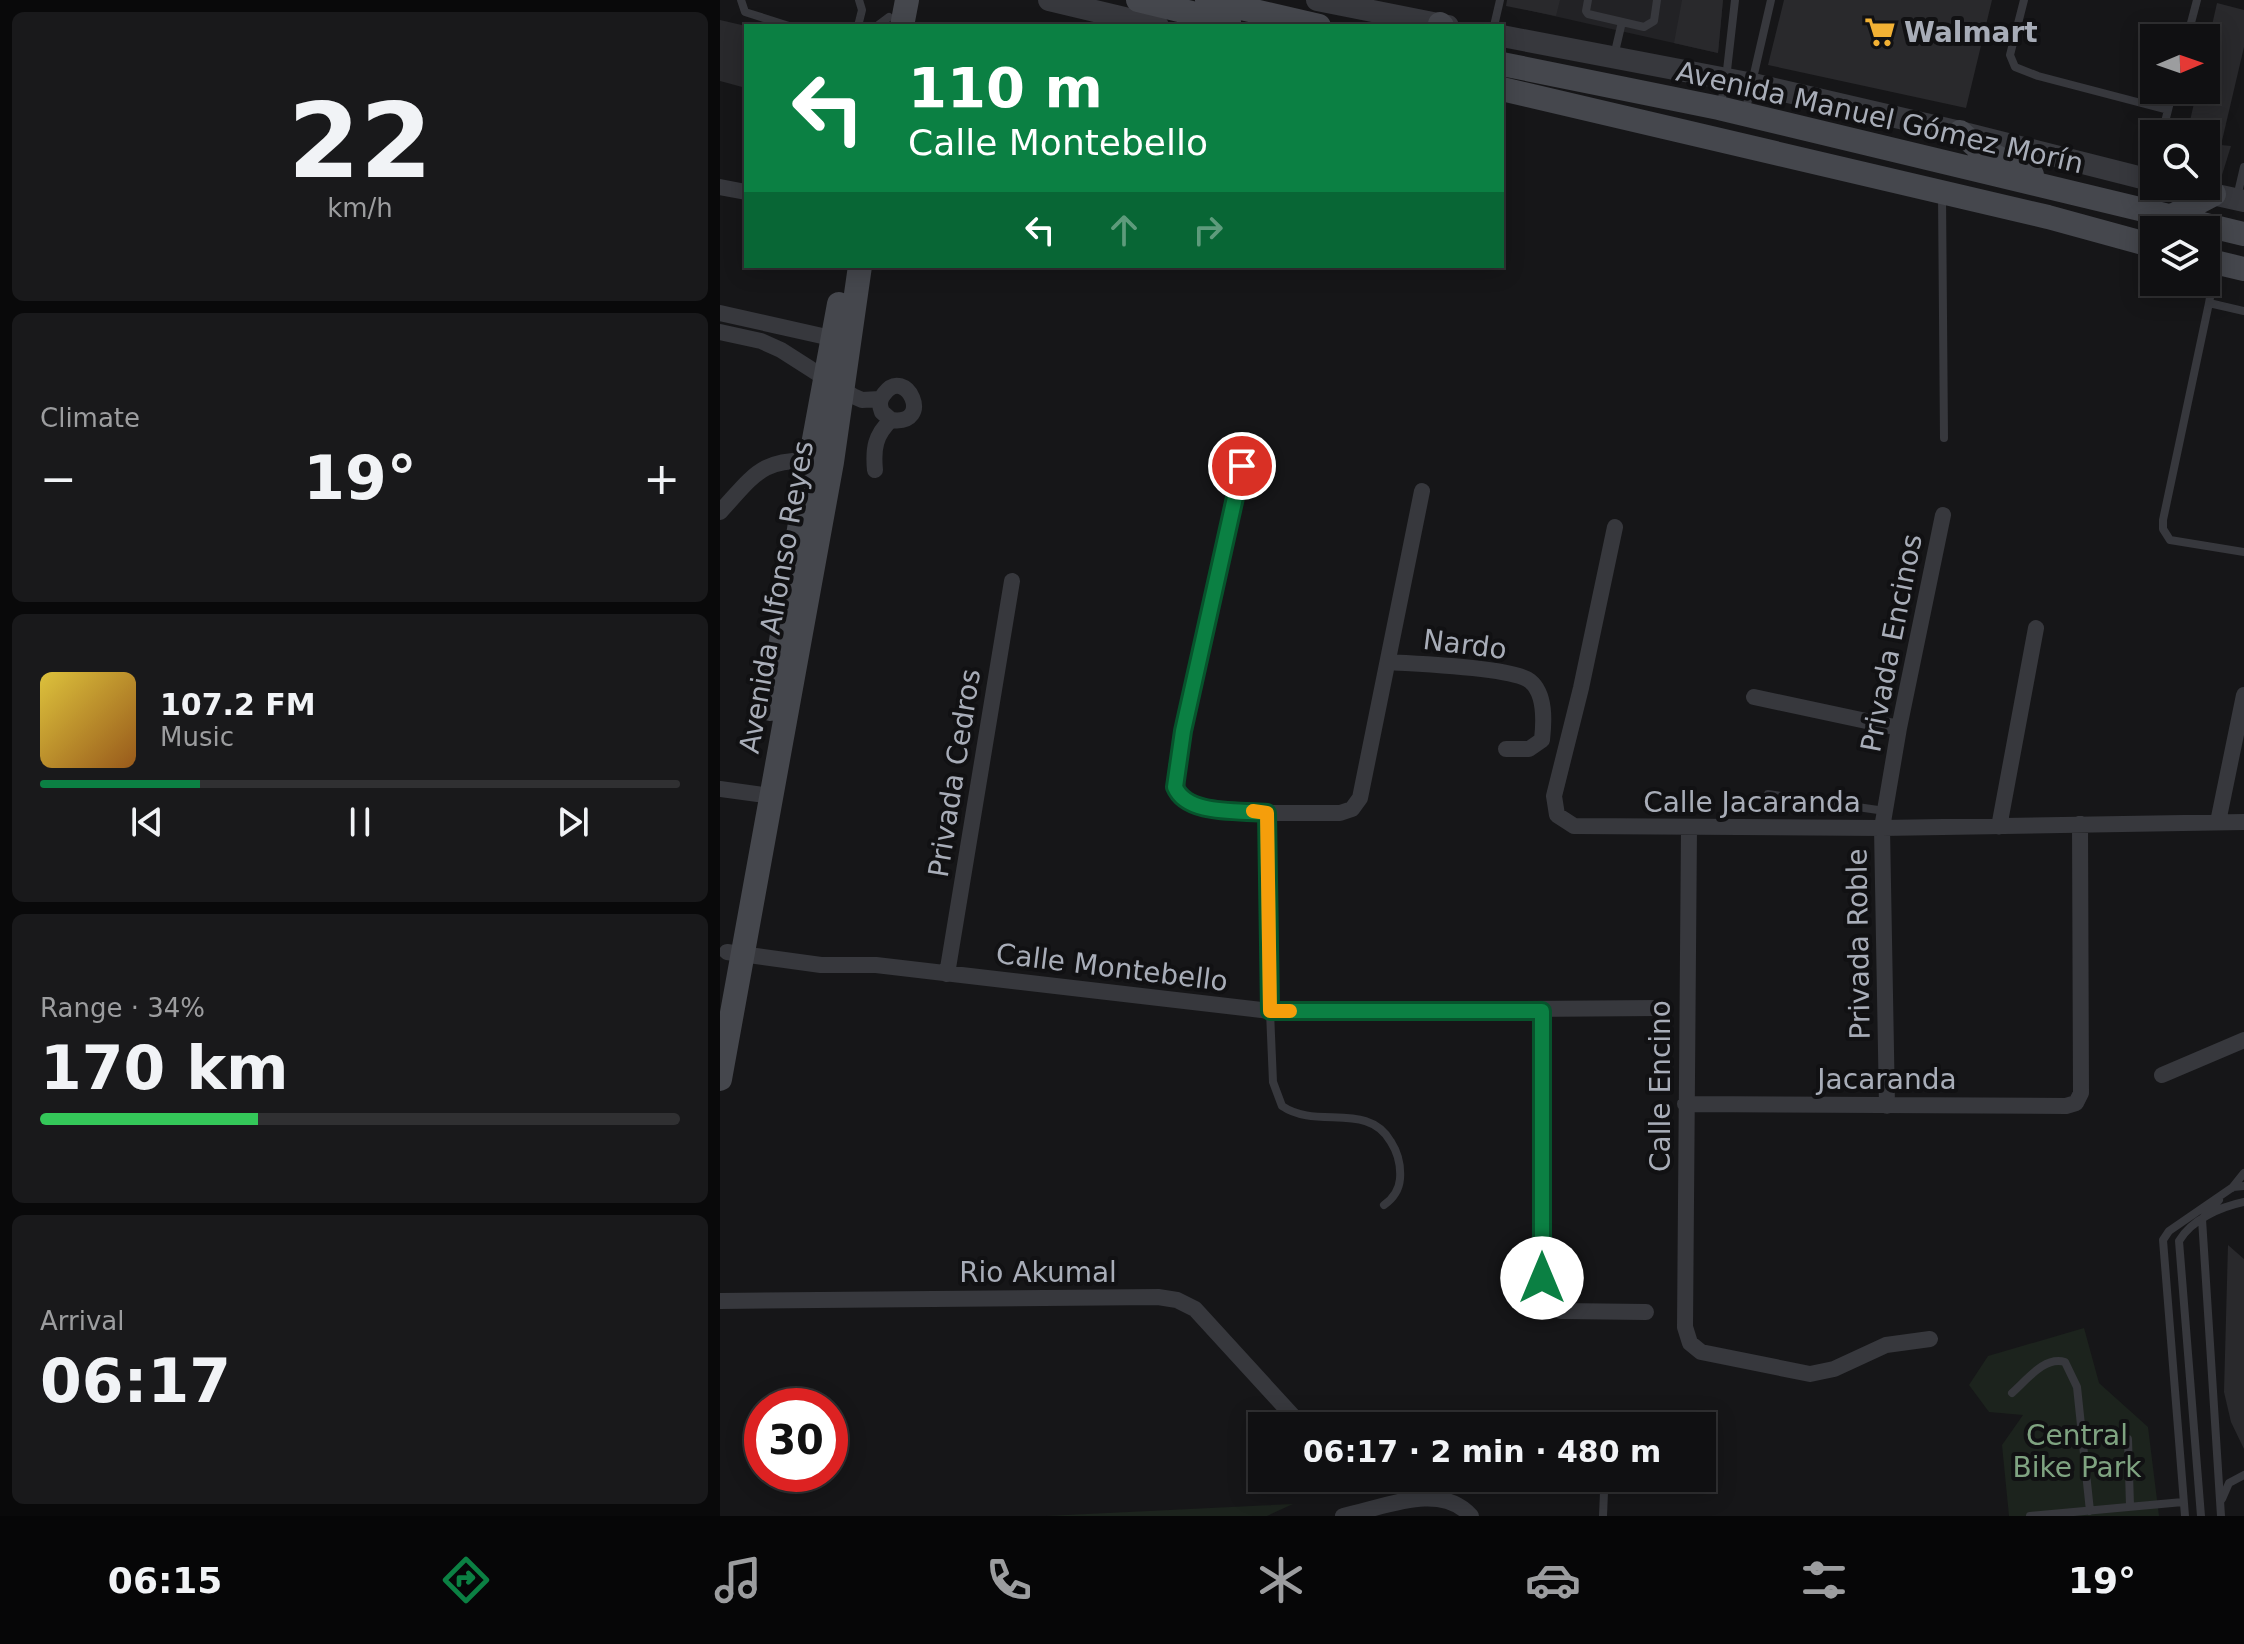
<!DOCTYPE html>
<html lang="en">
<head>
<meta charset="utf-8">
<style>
  body { margin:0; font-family:"DejaVu Sans",sans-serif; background:#19191b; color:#f1f3f6; height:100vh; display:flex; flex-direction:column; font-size:30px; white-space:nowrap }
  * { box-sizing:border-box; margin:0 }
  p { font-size:26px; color:#9c9d9f }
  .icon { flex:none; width:44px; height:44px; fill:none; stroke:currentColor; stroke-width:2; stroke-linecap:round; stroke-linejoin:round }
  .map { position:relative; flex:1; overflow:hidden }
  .side { display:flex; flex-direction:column; gap:12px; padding:12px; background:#09090a; width:720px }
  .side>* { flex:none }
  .guide { position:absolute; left:24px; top:24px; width:760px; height:244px; border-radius:0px; box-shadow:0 4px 20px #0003,0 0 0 2px #303032; background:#0b8043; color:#fff; overflow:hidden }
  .needle { width:52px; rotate:88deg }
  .fabs { position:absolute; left:1420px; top:24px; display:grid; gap:16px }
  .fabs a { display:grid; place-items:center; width:80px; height:80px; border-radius:0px; background:#101012; box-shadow:0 4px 20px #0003,0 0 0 2px #303032; font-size:40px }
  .speed { position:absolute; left:24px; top:1388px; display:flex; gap:16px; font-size:40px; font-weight:700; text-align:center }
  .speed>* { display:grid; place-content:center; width:104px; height:104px; border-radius:50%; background:#101012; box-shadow:0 4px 20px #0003,0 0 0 2px #303032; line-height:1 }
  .speed .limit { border:12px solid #d22; background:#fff; color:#111 }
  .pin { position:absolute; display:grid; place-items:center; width:68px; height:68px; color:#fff; margin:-34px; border:4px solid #fff; border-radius:50%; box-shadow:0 2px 8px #0007 }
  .me { position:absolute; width:88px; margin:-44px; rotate:0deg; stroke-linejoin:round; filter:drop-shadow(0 0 6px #0008) }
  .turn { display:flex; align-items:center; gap:28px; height:168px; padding:0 32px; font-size:36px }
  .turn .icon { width:104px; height:104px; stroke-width:2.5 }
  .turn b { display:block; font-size:56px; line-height:68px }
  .lanes { display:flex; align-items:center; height:76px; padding:0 32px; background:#0003; justify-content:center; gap:40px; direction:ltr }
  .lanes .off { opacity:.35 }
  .big { font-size:60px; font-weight:800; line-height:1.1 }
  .side .widget { flex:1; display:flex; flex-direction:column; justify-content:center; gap:12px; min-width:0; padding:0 28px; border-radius:12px; background:#19191b }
  .side .dial { align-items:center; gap:0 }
  .dial b { font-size:104px; line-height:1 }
  .song { display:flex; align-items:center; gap:24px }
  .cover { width:96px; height:96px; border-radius:12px; background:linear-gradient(135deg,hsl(50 70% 55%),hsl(30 70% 35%)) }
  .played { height:8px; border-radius:4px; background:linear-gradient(90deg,#0b8043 25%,#303032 25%) }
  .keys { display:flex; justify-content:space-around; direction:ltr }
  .heat { display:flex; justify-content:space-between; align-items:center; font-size:44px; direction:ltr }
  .charge { height:12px; border-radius:6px; background:linear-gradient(90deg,#34c759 34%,#303032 0) }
  .trip { position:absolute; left:528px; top:1412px; width:468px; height:80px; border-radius:0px; background:#101012; box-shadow:0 4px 20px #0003,0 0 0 2px #303032; font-weight:800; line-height:80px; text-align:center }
  .menu { display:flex; height:128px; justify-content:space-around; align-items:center; background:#060607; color:#9c9d9f }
  .menu .icon { width:56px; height:56px }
  .menu .active { color:#0b8043 }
  .menu b { font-size:36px; color:#f1f3f6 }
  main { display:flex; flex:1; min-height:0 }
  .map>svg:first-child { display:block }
  .built { fill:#222225 }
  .green { fill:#1c231d }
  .building { fill:#29292c }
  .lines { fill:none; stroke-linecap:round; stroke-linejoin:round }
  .service { stroke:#37383d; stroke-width:8 }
  .minor { stroke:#37383d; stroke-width:16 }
  .tertiary { stroke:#37383d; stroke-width:22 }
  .secondary { stroke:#45474d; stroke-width:24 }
  .route-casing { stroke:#07532c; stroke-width:20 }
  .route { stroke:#0b8043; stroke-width:14 }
  .slow { stroke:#f59e0b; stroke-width:14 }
  .labels { text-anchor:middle; stroke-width:8; stroke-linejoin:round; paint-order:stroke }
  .poi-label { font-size:28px; font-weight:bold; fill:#a8adb8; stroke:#111113; text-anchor:start }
  .street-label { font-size:28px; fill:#a8adb8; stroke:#111113 }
  .park-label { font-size:28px; fill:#7fa381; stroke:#111113 }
</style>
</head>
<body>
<main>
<section class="side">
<div class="widget dial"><b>22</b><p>km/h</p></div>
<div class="widget"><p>Climate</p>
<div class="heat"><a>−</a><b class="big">19°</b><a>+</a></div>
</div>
<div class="widget">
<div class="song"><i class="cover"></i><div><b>107.2 FM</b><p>Music</p></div></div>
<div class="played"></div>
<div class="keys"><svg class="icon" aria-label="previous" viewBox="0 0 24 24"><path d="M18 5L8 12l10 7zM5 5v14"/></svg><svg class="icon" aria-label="pause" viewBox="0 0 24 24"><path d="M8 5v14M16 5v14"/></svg><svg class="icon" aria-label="next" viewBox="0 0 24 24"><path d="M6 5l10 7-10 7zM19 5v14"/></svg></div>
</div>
<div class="widget"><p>Range · 34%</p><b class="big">170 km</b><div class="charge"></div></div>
<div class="widget"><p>Arrival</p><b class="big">06:17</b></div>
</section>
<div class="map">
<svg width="1524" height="1516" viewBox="0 0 1524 1516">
  <rect width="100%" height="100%" fill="#161618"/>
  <path class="built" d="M805 0H1003L998 53 803 9Z"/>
  <path class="green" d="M1364 1328 1379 1383 1428 1427 1439 1516H1289L1282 1445 1303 1415 1269 1412 1249 1385 1268 1356Z
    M573 1504 547 1516H326Z"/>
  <path class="building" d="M787 0H840L836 16 786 6Z
    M962 0H1003L998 53 954 43Z
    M1064 0H1272L1246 108 1048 65Z
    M1497 3 1524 10V47L1501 145 1511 146 1502 175 1486 171V134H1467L1477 90H1486V52Z
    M0 20 26 26V88L0 81Z
    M1508 1245 1524 1259V1449L1511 1422 1504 1392Z"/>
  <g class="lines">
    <path class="service" d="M21 0 25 12 69 26
      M868 0 866 11 868 14 924 27 934 21 937 0
      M1304 0 1290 55 1295 67 1318 76 1448 110
      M138 26 142 10 139 0
      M157 26 169 17
      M774 26 780 0
      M1467 38 1477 0
      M894 56 902 22
      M1000 107 1006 79 1015 0
      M1025 113 1051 0
      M1442 134 1453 90
      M1222 194 1224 438
      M1517 197 1524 167
      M1489 303 1496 265
      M1524 311 1489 303 1443 520V529L1450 540 1524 552
      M1048 794 1165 811
      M550 1012 553 1082 562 1106C597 1130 648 1101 671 1142 678 1153 681 1166 680 1179 679 1190 674 1198 664 1205
      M1512 1188 1524 1173
      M1499 1200 1482 1219 1501 1516
      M1292 1393C1307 1380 1324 1356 1345 1362L1357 1387 1370 1511
      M1408 1439 1410 1506
      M1502 1499 1509 1483 1524 1475
      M883 1516 884 1492
      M1310 1516 1463 1502
      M1465 1516 1443 1240 1449 1231 1513 1187 1524 1186
      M1481 1516 1459 1241C1471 1220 1500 1207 1524 1202"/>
    <path class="minor" d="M0 187 26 192
      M0 313 120 340
      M0 332 41 341 61 350 133 396 142 400 160 399
      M522 466 456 768 458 794 479 807 547 813H620L632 809 640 798 702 491
      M155 470C153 449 155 435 171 420 215 426 186 364 164 394 159 400 159 405 162 412L171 420
      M0 512C35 474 42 457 98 461
      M895 527 861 688 834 796 837 815 854 826 1162 828 1524 822
      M668 662C695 664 792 667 810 681 826 694 824 722 822 740L809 749H786
      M1034 697 1179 728
      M0 789 51 796
      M547 813 550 1011
      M1498 822 1524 695
      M1279 827 1316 628
      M969 828 965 1327 970 1343 981 1352 1090 1374 1114 1369 1166 1345 1210 1339
      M7 952 101 965H156L550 1011 938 1008
      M227 974 292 581
      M822 1011 824 1296 830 1307 841 1311 926 1312
      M1442 1075 1524 1040
      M965 1104 1346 1106 1356 1103 1361 1093 1360 824
      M1167 1106 1162 828 1179 728 1223 515
      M0 1301 438 1297 457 1300 475 1309 582 1426
      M623 1516C663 1508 720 1481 751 1516"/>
    <path class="tertiary" d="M329 0 438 26
      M597 0 728 26
      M782 36 1033 84 1240 132 1434 181
      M1456 186 1524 201"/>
    <path class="secondary" d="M418 0 509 22
      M487 0 599 26
      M720 24 722 26
      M182 26 187 0
      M782 64 999 108 1524 234
      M782 89 1328 217 1434 246
      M1240 132 1257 147 1312 175
      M1452 216 1494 194
      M1486 260 1524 269
      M50 709 90 461 119 304
      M0 1079 112 462 140 266"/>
  </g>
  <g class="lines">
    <defs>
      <path id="route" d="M522 466 463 731 455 787C467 816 520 810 547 813L550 1011H822V1278"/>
    </defs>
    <use href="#route" class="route-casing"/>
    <use href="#route" class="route"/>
    <path class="slow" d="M533 811 547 813 550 1011H570"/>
  </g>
  <defs>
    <symbol id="supermarket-bare" viewBox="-9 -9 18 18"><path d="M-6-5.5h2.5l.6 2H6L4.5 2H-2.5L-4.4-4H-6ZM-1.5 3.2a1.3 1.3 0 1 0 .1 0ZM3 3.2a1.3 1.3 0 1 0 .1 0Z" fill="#f2b134" stroke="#111113" stroke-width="2.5" paint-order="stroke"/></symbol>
  </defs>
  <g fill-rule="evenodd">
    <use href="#supermarket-bare" x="1138" y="10" width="44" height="44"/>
  </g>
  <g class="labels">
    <g class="poi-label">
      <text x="1184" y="42">Walmart</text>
    </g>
    <g class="street-label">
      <text transform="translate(1160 117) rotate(13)" y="10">Avenida Manuel Gómez Morín</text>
      <text transform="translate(56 597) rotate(-80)" y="10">Avenida Alfonso Reyes</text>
      <text transform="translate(1171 643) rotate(-79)" y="10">Privada Encinos</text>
      <text transform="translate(745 644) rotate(7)" y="10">Nardo</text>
      <text transform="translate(234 773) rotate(-81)" y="10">Privada Cedros</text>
      <text x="1032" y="812">Calle Jacaranda</text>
      <text transform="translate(1138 944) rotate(-91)" y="10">Privada Roble</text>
      <text transform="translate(392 967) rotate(7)" y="10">Calle Montebello</text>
      <text x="1167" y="1089">Jacaranda</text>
      <text transform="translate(940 1086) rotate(-90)" y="10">Calle Encino</text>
      <text x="318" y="1282">Rio Akumal</text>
    </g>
    <g class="park-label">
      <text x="1357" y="1445">Central<tspan x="1357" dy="32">Bike Park</tspan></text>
    </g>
  </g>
</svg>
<div class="fabs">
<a><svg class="needle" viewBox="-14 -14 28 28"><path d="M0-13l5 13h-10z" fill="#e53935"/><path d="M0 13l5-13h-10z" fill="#9c9d9f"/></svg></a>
<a><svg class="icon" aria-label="search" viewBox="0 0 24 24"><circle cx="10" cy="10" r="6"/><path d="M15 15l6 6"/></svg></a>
<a><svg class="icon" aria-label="layers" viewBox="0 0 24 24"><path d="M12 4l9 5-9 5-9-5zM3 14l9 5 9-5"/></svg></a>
</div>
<div class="speed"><div class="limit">30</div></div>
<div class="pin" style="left:522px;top:466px;background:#d93025"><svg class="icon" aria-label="arrive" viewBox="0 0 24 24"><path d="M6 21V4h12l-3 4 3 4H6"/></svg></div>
<svg class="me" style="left:822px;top:1278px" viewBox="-20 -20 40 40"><circle r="19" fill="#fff"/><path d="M0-13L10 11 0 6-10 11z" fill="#0b8043"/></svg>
<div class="trip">06:17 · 2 min · 480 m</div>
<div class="guide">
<div class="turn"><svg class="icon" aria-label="left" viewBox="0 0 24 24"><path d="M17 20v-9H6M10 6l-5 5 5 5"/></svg><div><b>110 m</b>Calle Montebello</div></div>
<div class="lanes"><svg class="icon" aria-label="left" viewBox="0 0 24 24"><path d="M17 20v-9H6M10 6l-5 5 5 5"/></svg><svg class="icon off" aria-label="ahead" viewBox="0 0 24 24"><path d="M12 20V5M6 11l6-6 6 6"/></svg><svg class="icon off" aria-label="right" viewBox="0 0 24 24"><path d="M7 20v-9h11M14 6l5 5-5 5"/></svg></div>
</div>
</div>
</main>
<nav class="menu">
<b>06:15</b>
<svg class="icon active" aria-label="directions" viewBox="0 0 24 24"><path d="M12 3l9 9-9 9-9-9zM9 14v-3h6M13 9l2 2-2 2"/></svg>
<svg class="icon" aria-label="music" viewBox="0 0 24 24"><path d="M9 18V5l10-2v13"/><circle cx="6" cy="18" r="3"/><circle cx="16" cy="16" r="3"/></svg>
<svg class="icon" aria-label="phone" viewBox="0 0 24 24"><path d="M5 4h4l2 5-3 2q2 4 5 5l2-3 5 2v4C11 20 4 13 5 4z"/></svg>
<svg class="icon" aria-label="climate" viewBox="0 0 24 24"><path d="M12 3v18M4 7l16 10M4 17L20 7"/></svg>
<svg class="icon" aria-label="car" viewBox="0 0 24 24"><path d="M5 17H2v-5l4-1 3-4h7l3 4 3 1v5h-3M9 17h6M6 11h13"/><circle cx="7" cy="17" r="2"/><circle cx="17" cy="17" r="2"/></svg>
<svg class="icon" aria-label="filters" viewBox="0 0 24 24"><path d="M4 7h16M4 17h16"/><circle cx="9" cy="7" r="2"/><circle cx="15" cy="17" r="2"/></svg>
<b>19°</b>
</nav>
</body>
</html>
